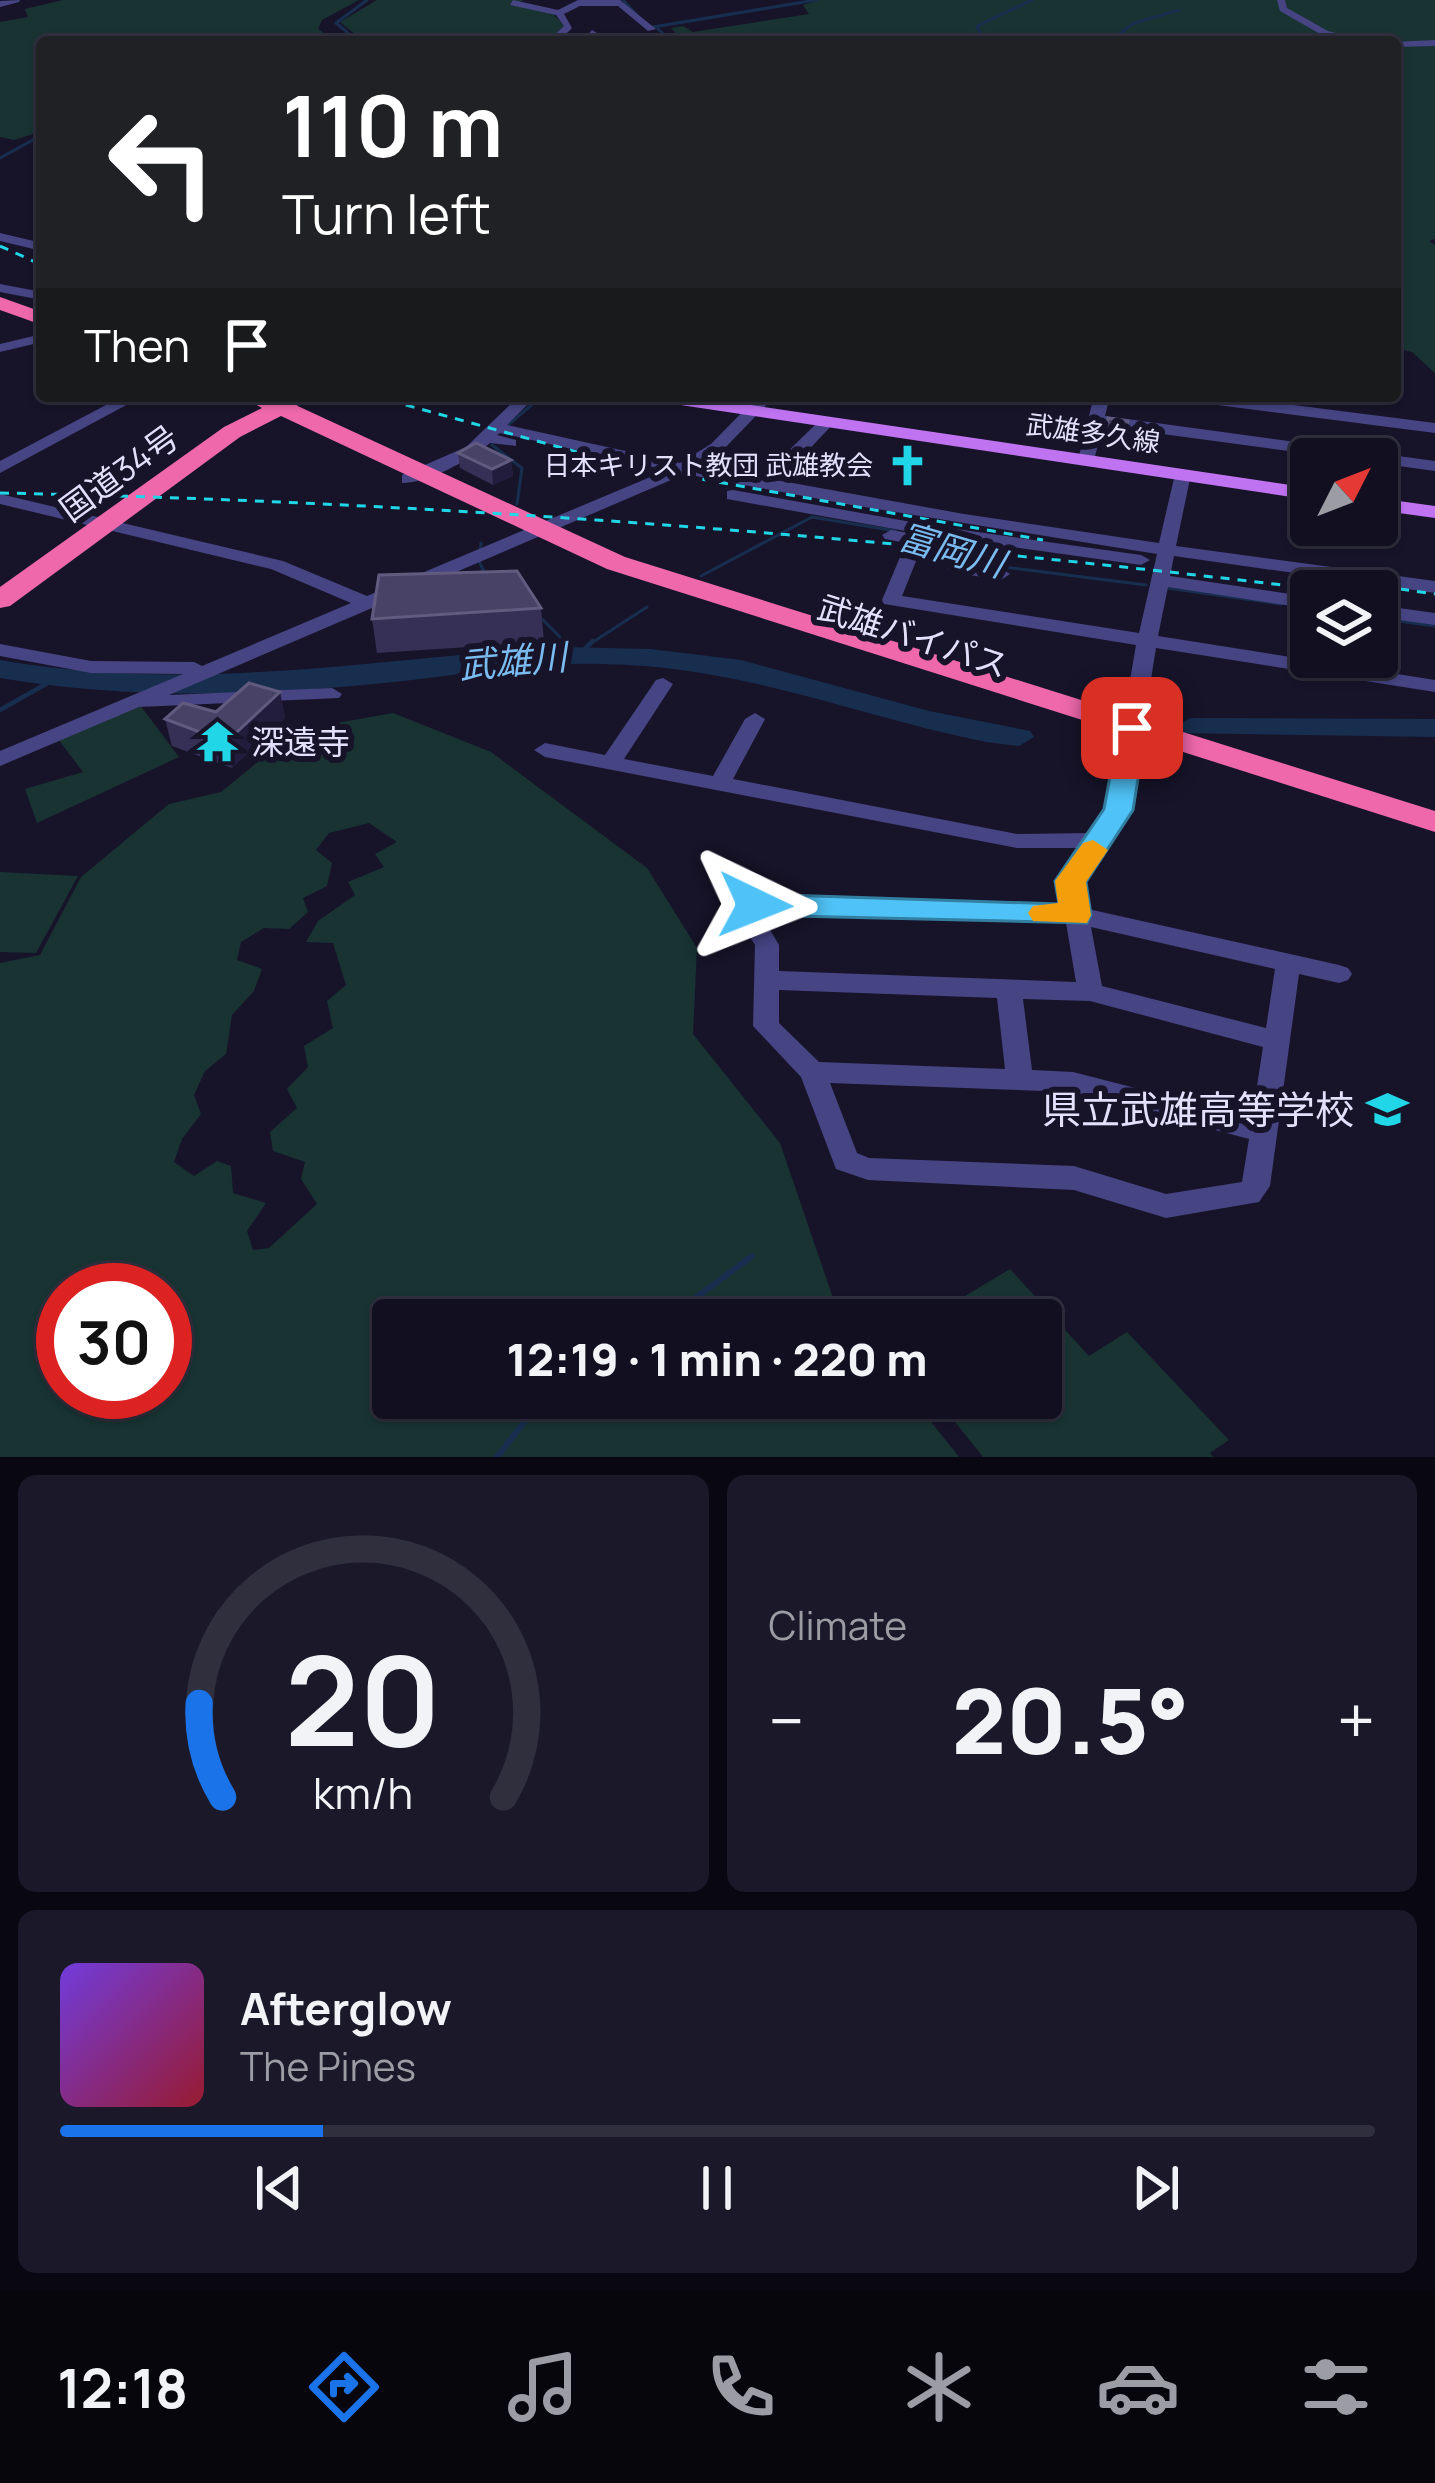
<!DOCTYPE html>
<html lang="en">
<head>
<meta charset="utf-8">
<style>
  body { margin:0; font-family:Manrope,"Noto Sans JP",sans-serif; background:#1a1829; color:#f1f3f6; height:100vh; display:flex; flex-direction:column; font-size:45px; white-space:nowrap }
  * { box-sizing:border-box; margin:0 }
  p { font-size:39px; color:#9c9ca5 }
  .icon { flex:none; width:66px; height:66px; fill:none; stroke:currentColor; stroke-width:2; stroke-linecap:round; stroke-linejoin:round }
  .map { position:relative; height:1457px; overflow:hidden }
  .details { display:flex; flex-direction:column; gap:18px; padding:18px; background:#090812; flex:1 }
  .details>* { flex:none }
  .hud { position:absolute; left:36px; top:36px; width:1365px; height:366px; border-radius:12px; box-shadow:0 3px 9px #0004,0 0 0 3px #302f3e; background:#202124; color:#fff; overflow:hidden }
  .needle { width:78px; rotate:48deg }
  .controls { position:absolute; left:1290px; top:438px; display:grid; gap:24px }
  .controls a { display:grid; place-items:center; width:108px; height:108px; border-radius:12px; background:#110f20; box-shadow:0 3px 9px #0004,0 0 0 3px #302f3e; font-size:60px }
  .speed { position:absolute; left:36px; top:1263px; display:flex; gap:24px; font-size:60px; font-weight:700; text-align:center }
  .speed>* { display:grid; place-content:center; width:156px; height:156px; border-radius:50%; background:#110f20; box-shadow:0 3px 9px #0004,0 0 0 3px #302f3e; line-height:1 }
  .speed .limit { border:18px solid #d22; background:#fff; color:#111 }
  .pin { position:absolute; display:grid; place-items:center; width:102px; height:102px; color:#fff; margin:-51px; border-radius:24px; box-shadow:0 6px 18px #0006 }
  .me { position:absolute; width:132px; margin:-66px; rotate:92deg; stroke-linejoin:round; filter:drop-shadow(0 0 9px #0008) }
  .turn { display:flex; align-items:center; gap:42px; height:252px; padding:0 48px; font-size:54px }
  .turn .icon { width:156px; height:156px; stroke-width:2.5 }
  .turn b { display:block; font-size:84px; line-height:102px }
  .then { display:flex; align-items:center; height:114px; padding:0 48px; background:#0003; gap:24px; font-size:45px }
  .big { font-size:90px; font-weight:800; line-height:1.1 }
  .details .widget { flex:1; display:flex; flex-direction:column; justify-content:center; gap:18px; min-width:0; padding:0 42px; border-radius:18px; background:#1a1829 }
  .details .dial { align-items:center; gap:0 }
  .dial svg { height:312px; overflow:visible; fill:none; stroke:#302f3e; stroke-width:7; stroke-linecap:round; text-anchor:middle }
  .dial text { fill:#f1f3f6; stroke:none }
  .song { display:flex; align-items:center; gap:36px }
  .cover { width:144px; height:144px; border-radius:18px; background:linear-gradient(135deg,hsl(260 70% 55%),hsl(350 70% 35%)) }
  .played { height:12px; border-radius:6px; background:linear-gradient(90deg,#1a73e8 20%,#302f3e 20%) }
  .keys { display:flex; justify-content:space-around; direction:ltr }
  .heat { display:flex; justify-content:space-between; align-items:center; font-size:66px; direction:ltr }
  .details .tiles { flex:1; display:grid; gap:18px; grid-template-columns:1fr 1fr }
  .widget:last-child { grid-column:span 2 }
  .trip { position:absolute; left:372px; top:1299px; width:690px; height:120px; border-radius:12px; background:#110f20; box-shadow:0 3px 9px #0004,0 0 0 3px #302f3e; font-weight:800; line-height:120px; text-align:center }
  .tabs { display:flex; height:192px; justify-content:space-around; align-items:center; background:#07060d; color:#9c9ca5 }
  .tabs .icon { width:84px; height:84px }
  .tabs .active { color:#1a73e8 }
  .tabs b { font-size:54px; color:#f1f3f6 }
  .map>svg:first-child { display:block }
  .green { fill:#183332; fill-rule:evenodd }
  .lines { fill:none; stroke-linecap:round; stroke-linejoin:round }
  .stream-far2 { stroke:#182e4f; stroke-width:3 }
  .stream-far1 { stroke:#182e4f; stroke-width:4.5 }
  .stream { stroke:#182e4f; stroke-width:6 }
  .river { fill:#182e4f; fill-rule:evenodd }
  .minor { fill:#464483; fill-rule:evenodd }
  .major { fill:#bf73f0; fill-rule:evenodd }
  .highway { fill:#ee68ab; fill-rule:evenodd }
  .rail { stroke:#21d7e7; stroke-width:3; stroke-dasharray:9 8; stroke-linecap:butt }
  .wall { fill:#362f56 }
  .shaded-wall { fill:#221c3d }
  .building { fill:#494267; stroke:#615b7f; stroke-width:3 }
  .route { fill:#4fc3f7; stroke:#337fa1; stroke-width:3 }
  .slow { fill:#f59e0b }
  .labels { text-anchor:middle; stroke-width:12; stroke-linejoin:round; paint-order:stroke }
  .far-street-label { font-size:27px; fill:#e3e0fc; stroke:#17142a }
  .far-poi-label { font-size:27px; fill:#e3e0fc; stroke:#17142a; text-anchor:end }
  .street-label { font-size:33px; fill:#e3e0fc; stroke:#17142a }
  .poi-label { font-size:33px; fill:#e3e0fc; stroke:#17142a; text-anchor:start }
  .water-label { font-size:36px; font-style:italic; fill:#7abcf0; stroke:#17142a }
  .near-poi-label { font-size:39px; fill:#e3e0fc; stroke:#17142a; text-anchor:end }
</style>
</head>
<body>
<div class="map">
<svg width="1435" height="1457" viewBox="0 0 1435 1457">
  <rect width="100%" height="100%" fill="#17142a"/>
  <path class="green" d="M63 0H359L322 20 318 29 334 40 326 42H42V131L14 140 0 137V22L28 17 25 9Z
    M377 0H524L517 3 553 14 565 26 547 42H358L361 39 340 22Z
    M819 0H1435V239L1429 241 1435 245V373L1412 352 1395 348V42H684L671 28 683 26 693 32 809 14 803 5Z
    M140 705 179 757 37 823 25 789 83 772 58 739Z
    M393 713 491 752 647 868 697 948 693 1034 780 1143 833 1298 850 1320H393V1398H912L959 1457H0V963L40 955 81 877 169 804 221 792 297 730ZM369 823 397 842 375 854 384 867 348 882 355 895 318 921 306 942 333 943 346 985 327 1001 333 1028 304 1046 308 1067 287 1089 297 1108 270 1132 273 1151 305 1162 301 1179 317 1204 269 1248 253 1250 247 1231 266 1203 233 1193 231 1166 217 1161 194 1176 174 1162 182 1139 201 1114 194 1095 205 1071 226 1054 232 1015 254 991 262 969 237 960 241 942 264 928 289 929 308 912 303 898 327 886 332 863 316 850 329 833ZM63 1290H165V1392H63Z
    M0 872 78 876 36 953 0 952Z
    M1010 1269 1089 1356 1127 1332 1229 1440 1210 1453 1213 1457H983L936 1398H1041V1320H925Z"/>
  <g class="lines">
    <path class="stream-far2" d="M623 0 642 21
      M653 27 816 0
      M658 29 672 42
      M347 42 348 33 336 23 367 0
      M984 42 977 26 1032 0
      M1097 42 1114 38 1134 23 1179 10
      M0 158 42 135
      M508 425 542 396
      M492 445 522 468 517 504
      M919 536 980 564 1146 585
      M481 543 479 561 485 574
      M701 576 812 517 896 531
      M1167 588 1281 604
      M540 617 567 644
      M1377 618 1435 626
      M590 644 647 607"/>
    <path class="stream-far1" d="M564 641 578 655 593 641
      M0 710 53 680"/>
    <path class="stream" d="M666 1320 752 1256
      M497 1457 543 1398"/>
    <path class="river" d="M561 647 650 649 741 660 929 711 1030 731 1034 737 1019 746 986 742C851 715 744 666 602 664 526 662 450 677 374 684 248 696 125 699 0 678V660C197 694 366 659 561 647Z
      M1190 718 1435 719V737L1179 733 1175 727Z"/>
    <path class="minor" d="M20 0 19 2 0 7V1Z
      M513 0 558 10 578 0H620L656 29 648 31 618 6H580L564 14 572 28 558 42H547L564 26 556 15 510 5Z
      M1277 0H1285L1287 8 1328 31 1370 42 1322 35 1280 11Z
      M592 30 597 33 591 42H581Z
      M1435 40V46L1395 47V42H1392Z
      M0 233 42 243V251L0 241Z
      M0 284 42 292V300L0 292Z
      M42 334V342L0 352V344Z
      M123 396H143L0 473V461Z
      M519 396H536L507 425 680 463 711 444 758 396H775L723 450 698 466 964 514 1159 543 1175 474 1183 469 1191 474 1176 546 1435 581V593L1174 556 1170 576 1311 597V609L1168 587 1158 636 1435 680V692L1156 648 1130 810 1083 882 1088 909 1339 965 1348 968 1352 974 1348 980 1339 983 1299 974 1270 1186 1259 1202 1166 1218 1074 1190 868 1180 836 1169 801 1077 753 1026 755 945 734 911 747 899 1063 906 1059 882 1082 848H1017L545 757 534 750 545 743 605 755 656 680 663 678 673 684 624 759 713 776 745 719 755 713 765 719 733 779 1017 834 1092 833 1108 810 1136 645 884 604 882 600 906 543 885 539 882 535 891 530 922 535 925 539 902 596 1139 633 1157 554 846 504 685 474 169 695 332 688 342 694 339 698 139 707 0 766V751L183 674 91 673 0 656V644L91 661 194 662 202 666 351 603 271 569 0 504V494L283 561 367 596 667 470 500 433 497 435 516 440V446L490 443C470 460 428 483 402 483V475L466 447ZM760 913 1066 923 1076 982 779 971V945ZM1091 927 1275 969 1266 1028 1102 986ZM779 990 997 998 1005 1069 819 1062 779 1023ZM1023 999 1090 1001 1263 1047 1252 1118 1073 1072 1032 1070ZM830 1083 1073 1092 1249 1139 1242 1182 1166 1194 1074 1166 869 1158 857 1153Z
      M1094 396H1110L1105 416 1435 461V471L1377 463V459H1347L1103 426 1094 460 1086 465 1078 460Z
      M1178 396H1222L1435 423V433L1186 401Z
      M827 417 835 422 798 461 837 471V479L831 480 790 469 775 472V464L821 419Z
      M733 490 928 525 1141 555 1150 560 1141 565 928 535 727 499V491Z
      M957 562 1001 568 1010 574 1001 580 951 572 948 568 951 564Z
      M1377 605 1435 613V625L1377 617Z"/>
    <path class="major" d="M295 396H321L281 412 272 407Z
      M645 396H690L1311 488V500L654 401Z
      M1377 498 1435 506V518L1377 510Z"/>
    <path class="highway" d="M0 297 42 312V325L0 310Z
      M241 396H271L289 402 625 557 1435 811V832L607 569 281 416 240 437 10 606 0 608V587L224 427 262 408Z"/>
    <path class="rail" d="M0 246 42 265
      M373 396 628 466 1043 540
      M0 493C446 502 889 537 1332 591
      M1316 577 1435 594"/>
  </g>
  <path class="wall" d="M1128 421 1122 449 1102 446 1105 431Z
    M458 453 511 460 513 476 493 485 460 468Z
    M541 608 544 642 377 653 372 619Z
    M280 692 285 718 232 768 172 746 165 719 216 712Z"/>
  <path class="shaded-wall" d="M511 460 513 476 493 485 492 469Z
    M280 692 285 718 232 768 226 742Z"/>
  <path class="building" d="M1108 418 1128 421 1125 434 1105 431Z
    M476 443 511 460 492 469 458 453Z
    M517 571 541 608 372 619 379 575Z
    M249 683 280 692 226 742 165 719 183 703 216 712Z"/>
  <path class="route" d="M1132 720 1146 728 1133 810 1086 882 1091 915 1087 923 755 915 744 912 740 905 744 897 755 894 1059 904 1055 881 1104 809 1119 728Z"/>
  <path class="slow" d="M1093 840 1108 850 1086 882 1091 915 1087 923 1033 921 1028 913 1033 906 1058 903 1055 881 1083 843Z"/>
  <defs>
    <symbol id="church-bare" viewBox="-9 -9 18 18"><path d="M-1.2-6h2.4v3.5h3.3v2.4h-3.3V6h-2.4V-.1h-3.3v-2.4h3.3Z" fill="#21d7e7" stroke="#17142a" stroke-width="2.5" paint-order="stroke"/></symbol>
    <symbol id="temple-bare" viewBox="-9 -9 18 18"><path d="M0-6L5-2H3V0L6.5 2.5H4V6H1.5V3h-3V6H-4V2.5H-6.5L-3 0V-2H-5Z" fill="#21d7e7" stroke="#17142a" stroke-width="2.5" paint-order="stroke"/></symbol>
    <symbol id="school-bare" viewBox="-9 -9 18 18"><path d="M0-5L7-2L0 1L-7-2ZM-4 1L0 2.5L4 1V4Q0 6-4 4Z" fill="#21d7e7" stroke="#17142a" stroke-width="2.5" paint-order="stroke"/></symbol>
  </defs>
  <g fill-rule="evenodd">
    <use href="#church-bare" x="878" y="436" width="59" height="59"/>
    <use href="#temple-bare" x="188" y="712" width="59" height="59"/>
    <use href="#school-bare" x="1358" y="1080" width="59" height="59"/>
  </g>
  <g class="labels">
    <g class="far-street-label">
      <text transform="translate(1093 434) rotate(8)" y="9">武雄多久線</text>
    </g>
    <g class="far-poi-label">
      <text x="873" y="475">日本キリスト教団 武雄教会</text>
    </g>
    <g class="street-label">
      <text transform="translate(119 473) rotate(-36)" y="12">国道34号</text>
      <text transform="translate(913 636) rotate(18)" y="12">武雄バイパス</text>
    </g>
    <g class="poi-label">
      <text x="251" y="754">深遠寺</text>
    </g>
    <g class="water-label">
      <text transform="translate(952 550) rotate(16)" y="13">富岡川</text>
      <text transform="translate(513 661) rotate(-5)" y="13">武雄川</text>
    </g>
    <g class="near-poi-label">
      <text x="1354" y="1124">県立武雄高等学校</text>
    </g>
  </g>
</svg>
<div class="controls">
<a><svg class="needle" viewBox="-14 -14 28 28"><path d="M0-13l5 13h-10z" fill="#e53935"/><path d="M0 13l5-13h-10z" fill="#9c9ca5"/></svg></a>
<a><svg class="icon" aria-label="layers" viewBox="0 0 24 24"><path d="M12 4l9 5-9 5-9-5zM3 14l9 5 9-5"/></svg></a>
</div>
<div class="speed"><div class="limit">30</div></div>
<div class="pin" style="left:1132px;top:728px;background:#d93025"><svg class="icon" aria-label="arrive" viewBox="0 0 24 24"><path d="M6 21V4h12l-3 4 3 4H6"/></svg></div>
<svg class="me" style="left:755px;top:905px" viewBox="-20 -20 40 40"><path d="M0-17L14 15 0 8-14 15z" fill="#4fc3f7" stroke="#fff" stroke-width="4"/></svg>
<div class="trip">12:19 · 1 min · 220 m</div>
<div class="hud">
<div class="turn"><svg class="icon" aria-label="left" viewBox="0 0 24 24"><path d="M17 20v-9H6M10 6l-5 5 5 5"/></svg><div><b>110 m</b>Turn left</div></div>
<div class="then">Then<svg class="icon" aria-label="arrive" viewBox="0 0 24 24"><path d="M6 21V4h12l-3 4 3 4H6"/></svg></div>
</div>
</div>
<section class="details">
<div class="tiles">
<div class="widget dial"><svg viewBox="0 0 100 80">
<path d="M14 69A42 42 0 1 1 86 69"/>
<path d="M14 69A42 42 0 0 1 8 45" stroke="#1a73e8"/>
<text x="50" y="56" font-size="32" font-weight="700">20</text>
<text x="50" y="72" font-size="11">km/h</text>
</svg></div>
<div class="widget"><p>Climate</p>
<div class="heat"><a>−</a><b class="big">20.5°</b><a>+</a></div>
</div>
<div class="widget">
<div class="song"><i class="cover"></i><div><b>Afterglow</b><p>The Pines</p></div></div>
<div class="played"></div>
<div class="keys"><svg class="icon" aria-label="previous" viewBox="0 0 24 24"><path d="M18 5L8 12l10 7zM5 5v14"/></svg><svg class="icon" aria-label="pause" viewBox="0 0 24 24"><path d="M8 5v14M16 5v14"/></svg><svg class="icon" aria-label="next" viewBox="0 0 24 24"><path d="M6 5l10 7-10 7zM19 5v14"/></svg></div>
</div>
</div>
</section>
<nav class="tabs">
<b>12:18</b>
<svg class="icon active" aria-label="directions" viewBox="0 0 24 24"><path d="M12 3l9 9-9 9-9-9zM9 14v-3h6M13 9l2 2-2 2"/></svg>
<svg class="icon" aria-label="music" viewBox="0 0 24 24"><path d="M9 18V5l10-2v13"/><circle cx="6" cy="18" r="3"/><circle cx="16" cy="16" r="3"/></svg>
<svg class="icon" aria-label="phone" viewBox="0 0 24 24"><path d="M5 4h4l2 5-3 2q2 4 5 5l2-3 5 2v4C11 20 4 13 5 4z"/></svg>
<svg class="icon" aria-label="climate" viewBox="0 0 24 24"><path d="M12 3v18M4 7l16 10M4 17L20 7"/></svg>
<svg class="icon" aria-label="car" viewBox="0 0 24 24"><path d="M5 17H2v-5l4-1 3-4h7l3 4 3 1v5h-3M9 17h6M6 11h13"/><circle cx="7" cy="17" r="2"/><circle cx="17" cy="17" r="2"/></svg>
<svg class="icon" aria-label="filters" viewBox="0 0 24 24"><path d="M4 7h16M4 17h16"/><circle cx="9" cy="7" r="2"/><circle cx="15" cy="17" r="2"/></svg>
</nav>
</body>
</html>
